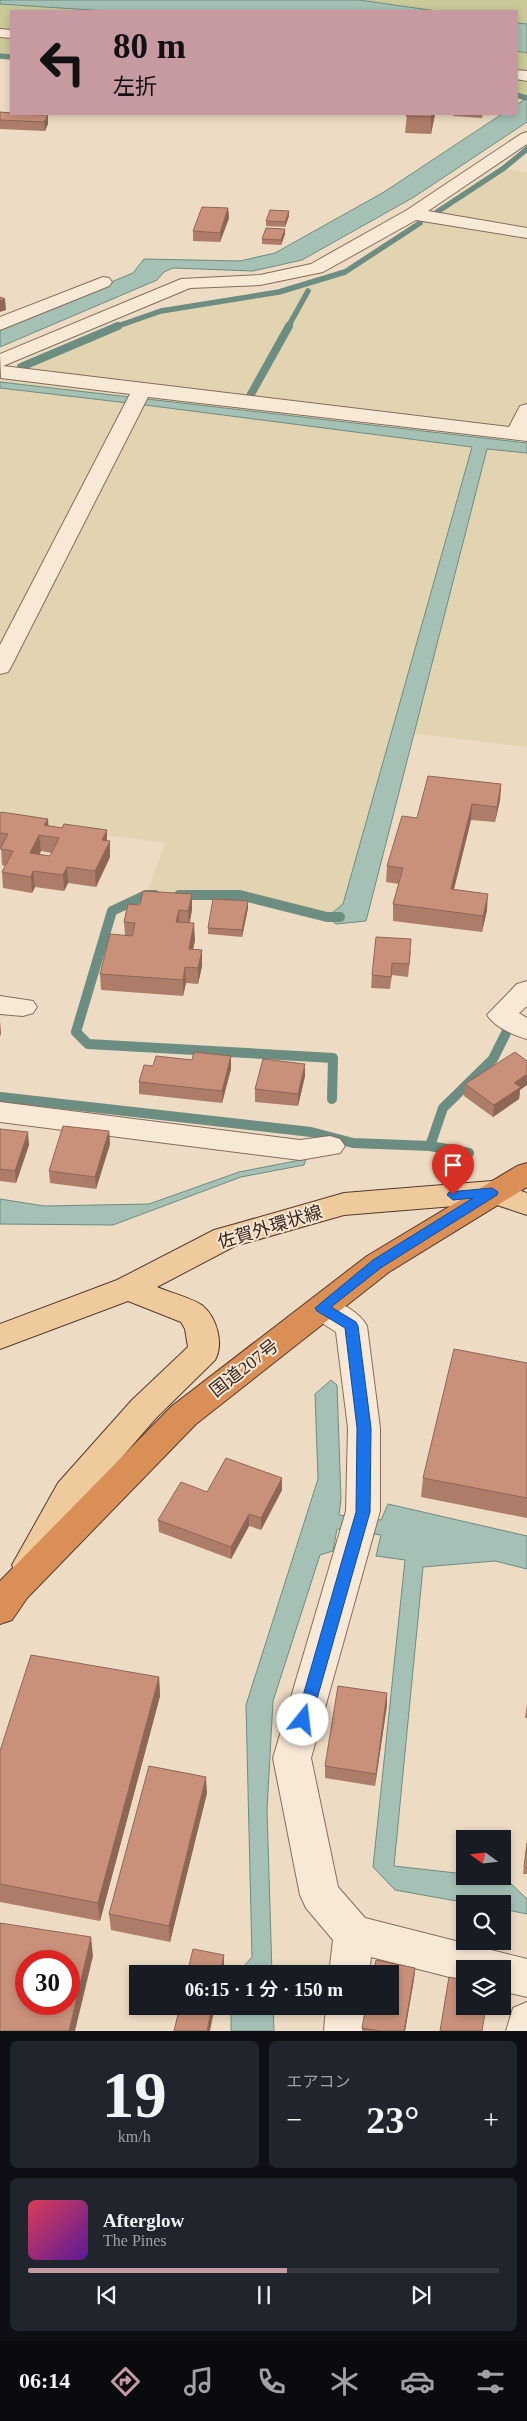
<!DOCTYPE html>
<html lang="ja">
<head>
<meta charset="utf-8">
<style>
  body { margin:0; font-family:"Times New Roman","Noto Sans JP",serif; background:#20242c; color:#f1f3f6; height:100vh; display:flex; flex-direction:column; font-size:19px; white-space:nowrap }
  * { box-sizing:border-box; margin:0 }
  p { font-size:16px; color:#9ea1a6 }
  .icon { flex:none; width:28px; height:28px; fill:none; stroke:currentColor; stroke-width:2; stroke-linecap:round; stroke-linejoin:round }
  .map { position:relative; height:2031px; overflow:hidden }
  .sheet { display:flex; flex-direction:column; gap:10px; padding:10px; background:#0d0f14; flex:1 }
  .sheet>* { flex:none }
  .guide { position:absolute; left:10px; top:10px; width:508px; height:105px; border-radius:0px; box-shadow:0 2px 8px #0003; background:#c79aa1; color:#111; overflow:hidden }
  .needle { width:32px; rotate:285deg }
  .fabs { position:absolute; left:456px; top:1830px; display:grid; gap:10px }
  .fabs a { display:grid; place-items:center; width:55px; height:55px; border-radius:0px; background:#171b24; box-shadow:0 2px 8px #0003; font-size:25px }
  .speed { position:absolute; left:15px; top:1950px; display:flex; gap:10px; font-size:25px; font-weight:700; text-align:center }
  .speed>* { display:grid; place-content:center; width:65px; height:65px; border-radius:50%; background:#171b24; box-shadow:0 2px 8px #0003; line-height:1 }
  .speed .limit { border:8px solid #d22; background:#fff; color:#111 }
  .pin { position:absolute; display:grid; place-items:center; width:42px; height:42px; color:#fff; margin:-51px -21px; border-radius:50% 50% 50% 0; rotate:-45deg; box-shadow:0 0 5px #0007 }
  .pin .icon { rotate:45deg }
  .me { position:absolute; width:55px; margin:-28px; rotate:16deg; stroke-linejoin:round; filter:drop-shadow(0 0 4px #0008) }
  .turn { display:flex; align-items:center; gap:18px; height:105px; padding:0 20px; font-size:22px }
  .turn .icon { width:65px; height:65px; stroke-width:2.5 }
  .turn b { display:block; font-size:35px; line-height:42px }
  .big { font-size:38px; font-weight:600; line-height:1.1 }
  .sheet .card { flex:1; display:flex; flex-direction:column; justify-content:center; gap:8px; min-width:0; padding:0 18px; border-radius:8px; background:#20242c }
  .sheet .dial { align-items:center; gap:0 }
  .dial b { font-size:65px; line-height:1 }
  .song { display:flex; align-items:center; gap:15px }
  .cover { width:60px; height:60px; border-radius:8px; background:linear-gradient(135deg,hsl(350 70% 55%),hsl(270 70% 35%)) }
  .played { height:5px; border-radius:2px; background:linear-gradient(90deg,#c79aa1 55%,#363941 55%) }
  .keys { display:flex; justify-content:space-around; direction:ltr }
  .heat { display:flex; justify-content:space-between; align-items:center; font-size:28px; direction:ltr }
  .sheet .tiles { flex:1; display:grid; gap:10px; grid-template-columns:1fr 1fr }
  .card:last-child { grid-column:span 2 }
  .trip { position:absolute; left:129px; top:1965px; width:270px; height:50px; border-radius:0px; background:#171b24; box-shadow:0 2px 8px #0003; font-weight:600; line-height:50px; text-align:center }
  .tab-bar { display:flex; height:80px; justify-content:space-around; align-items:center; background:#090b0e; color:#9ea1a6 }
  .tab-bar .icon { width:35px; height:35px }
  .tab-bar .active { color:#c79aa1 }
  .tab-bar b { font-size:22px; color:#f1f3f6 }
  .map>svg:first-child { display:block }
  .farmland { fill:#e2d4b1 }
  .green { fill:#caca98 }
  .water { fill:#a5c0b4; stroke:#6c8d81 }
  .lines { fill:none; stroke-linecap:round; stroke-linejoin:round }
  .stream-far2 { stroke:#6c8d81; stroke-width:5.5 }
  .stream-far1 { stroke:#6c8d81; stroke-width:8 }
  .stream { stroke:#6c8d81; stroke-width:10 }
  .street-casing { stroke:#866c5b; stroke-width:2 }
  .primary-casing { stroke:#543b2f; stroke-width:2 }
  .highway-casing { stroke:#543b2f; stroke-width:2 }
  .street { fill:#f8e9d6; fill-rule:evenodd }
  .primary { fill:#efca9c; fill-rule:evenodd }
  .highway { fill:#d98f56; fill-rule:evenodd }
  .wall { fill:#ae7d69; fill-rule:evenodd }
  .shaded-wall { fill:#8d6655 }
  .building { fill:#ca917a; stroke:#8d6655; fill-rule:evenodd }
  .route { fill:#1a73e8; stroke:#114b97 }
  .labels { text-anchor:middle; stroke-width:4; stroke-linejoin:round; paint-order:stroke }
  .street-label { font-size:18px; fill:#37271e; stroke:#f4e6d3 }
</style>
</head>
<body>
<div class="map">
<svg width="527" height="2031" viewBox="0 0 527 2031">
  <rect width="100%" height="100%" fill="#eddbc3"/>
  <path class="farmland" d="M504 168 527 173V435L250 403 243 409 527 443V747L401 732 351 916 327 917 240 895H146L165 843 0 820V381L21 367 115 327 161 311 279 292 345 272Z"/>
  <path class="green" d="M359 0H527V24L516 23V11H437Z
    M0 4 106 11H11V54L0 53Z
    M516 51 527 53V96L516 94Z"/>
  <path class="water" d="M0 0H359L437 11H106L0 4Z
    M516 23 527 24V53L516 51Z
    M527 98V122L414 197 302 260 253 271 173 268 164 272 157 280 0 347V328L133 273 144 259 240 261 275 253 384 192 502 114H516V105Z
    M0 382 527 443V453L487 449 366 921 336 924 327 917 343 904 472 447 145 405 0 388Z
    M306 1159 304 1165 241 1177 113 1225 0 1224V1199L44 1206 149 1204 239 1172Z
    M331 1380 337 1385 341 1499 339 1515 381 1520 388 1504 527 1536V1569L495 1561 423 1567 394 1866 465 1874V1876L506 1879 527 1899V1914L503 1909 502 1904H473L395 1890 373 1867 405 1560 376 1556 381 1535 337 1529 333 1551 320 1555 273 1701 267 1810 272 1974H237L252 1957 246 1705 318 1479 315 1394Z
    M231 2006H273L274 2031H231Z"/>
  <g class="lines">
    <path class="stream-far2" d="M0 56 11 57
      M516 95 527 98
      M437 212 504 168 527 149
      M115 327 161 311 279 292 345 272 420 223
      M288 327 308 291"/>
    <path class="stream-far1" d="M21 367 118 326
      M250 396 289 326"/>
    <path class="stream" d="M155 895H146L112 911 76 1032 88 1044 333 1058 332 1099
      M179 895H240L327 917H340
      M0 1097 311 1132 353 1143 430 1146 469 1153
      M430 1146 443 1108 493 1059 506 1033"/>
    <defs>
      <path id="street" d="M0 29 11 30V38L0 37Z
        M516 70 527 71V81L516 79Z
        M527 132V144L428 211 527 228V238L416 220 323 272 260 285 190 288 3 366 509 427 520 406 527 404V441L148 397 11 667 8 672 0 674V645L130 394 1 378 0 354 181 279 260 275 311 264 407 210 521 134Z
        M103 277 109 278 112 282 109 286 0 330V317Z
        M527 981V1006L519 1013 527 1018V1039C513 1035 495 1027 487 1015L517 984Z
        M0 996 33 1001 37 1007 33 1013 23 1016 0 1014Z
        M0 1102 300 1140 330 1136 340 1139 345 1146 340 1153 300 1160 0 1122Z
        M322 1296C338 1301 359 1311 367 1326L380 1428V1511L311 1758 338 1887 365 1918 527 1959V1997L502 1991V1969H465V1981L371 1957 369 1974H329L333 1940 306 1908 300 1895 273 1758 346 1511 348 1428 336 1332 311 1316 306 1308 311 1300Z
        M527 2002V2031H506L513 2008Z
        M326 2006H366L364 2031H324Z"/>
      <path id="primary" d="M492 1181 527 1193V1215L491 1203 344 1215 235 1246 157 1287C168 1292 195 1299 203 1306 217 1318 224 1344 215 1360L156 1418 82 1503 41 1575 29 1579 17 1575 12 1565 58 1483 132 1400 188 1347 185 1329 181 1322 128 1301 0 1349V1324L117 1280 214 1230 225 1227 344 1193Z"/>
      <path id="highway" d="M527 1163V1187L389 1272 196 1424 27 1598 12 1620 0 1624V1581L3 1578 172 1406 367 1256 517 1166Z"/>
    </defs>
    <use href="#street" class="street-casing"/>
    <use href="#primary" class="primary-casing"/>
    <use href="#highway" class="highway-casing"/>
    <use href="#street" class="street"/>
    <use href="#primary" class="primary"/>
    <use href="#highway" class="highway"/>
  </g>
  <path class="wall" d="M0 112 30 114 48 124 45 131 0 129Z
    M407 114H435L431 134 405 133Z
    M453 114H483L482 118 453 116Z
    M228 208 229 218 220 242 193 241V231Z
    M289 211V216L285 227 266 226V221Z
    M285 234 281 245 262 244V239Z
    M501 784 500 800 495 822 471 820 454 889 487 910 482 932 393 921V904L399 884 386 882 387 866 417 818Z
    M0 814 107 841 110 857 96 887 68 883 64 891 35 887 32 893 3 888 2 872 5 866 2 865 1 848H0ZM41 851 52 853 50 856 39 855Z
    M128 904 192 910 189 923 195 940 193 949 202 950V966L198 984 186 983 183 996 101 990 100 974 125 935 124 922Z
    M248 908 242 937 208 934V928Z
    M411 951 408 977 392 975 390 989 371 988 372 975Z
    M231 1056V1069L222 1103 139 1094V1082L153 1066Z
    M305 1076 298 1106 255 1102V1089Z
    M465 1084 520 1090 519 1099 493 1117 464 1096Z
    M0 1129 29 1145 16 1183 0 1181Z
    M109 1131 110 1144 96 1189 50 1183 49 1171Z
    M527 1363V1518L421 1497 423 1478Z
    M282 1478V1490L261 1530 249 1526 231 1559 159 1532 158 1520 207 1492Z
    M159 1677 160 1696 100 1921 0 1902V1751Z
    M387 1693V1705L375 1786 325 1778V1766Z
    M527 1704V1718H525Z
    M207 1793 170 1942 111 1930 109 1914Z
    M527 1843V1874H523Z
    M415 1968 414 1979 405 2031H362V2028Z"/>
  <path class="shaded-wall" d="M432 114H435L431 134V117Z
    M48 115V124L45 131 44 122Z
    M228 208 229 218 220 242V233Z
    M289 211V216L285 227V222Z
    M285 229V234L281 245V240Z
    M5 299 6 310 0 312V301Z
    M501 784 500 800 495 822 497 807Z
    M472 804 471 820 450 905 451 889Z
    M48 819 49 835 44 825Z
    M107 830V846L110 841V857L96 887 95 871 102 840Z
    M39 835 41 851 32 869 30 853Z
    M67 867 68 883 64 891 63 875Z
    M33 871 35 887 32 893 31 877Z
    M192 894V910L189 927 188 911Z
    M488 894 487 910 482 932 483 916Z
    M248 901V908L242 937V930Z
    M179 910V926L176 922Z
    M194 923 195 940 190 965 189 949Z
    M202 950V966L198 984V968Z
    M185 967 186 983 183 996V980Z
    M0 1021 1 1033 0 1037Z
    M231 1056V1069L222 1103V1091Z
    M305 1064V1076L298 1106V1094Z
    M527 1074V1085L520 1090 519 1099 493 1117 494 1105 514 1083Z
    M109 1131 110 1144 96 1189 95 1177Z
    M28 1132 29 1145 16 1183 15 1171Z
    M282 1478V1490L261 1530V1518Z
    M249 1514V1526L231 1559V1547Z
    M159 1677 160 1696 100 1921 98 1903Z
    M387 1693V1705L375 1786 376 1774Z
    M206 1777 207 1793 170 1942 169 1926Z
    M91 1937 93 1956 75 2031H69Z
    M224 1955V1966L222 1974H220Z
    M415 1968 414 1979 405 2031H404Z
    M212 2006H215L210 2031H207Z"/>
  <path class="building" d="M0 112 11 113V114L48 115 44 122 0 120Z
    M407 114H432L431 117 406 116Z
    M202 207 228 208 220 233 193 231Z
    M270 210 289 211 285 222 266 221Z
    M266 228 285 229 281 240 262 239Z
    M0 297 5 299 0 301Z
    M428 776 501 784 497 807 472 804 451 889 488 894 483 916 393 904 403 868 387 866 402 816 417 818Z
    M1 812 48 819 44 825 62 828 64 824 107 830 102 840 110 841 95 871 67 867 63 875 33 871 31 877 2 872 13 851 0 849 8 834 0 833V814ZM39 835 59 838 50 856 30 853Z
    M143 891 192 894 188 911 179 910 176 922 194 923 189 949 202 950 198 968 185 967 183 980 100 974 110 934 132 936 135 923 124 922 128 904 140 905Z
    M213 899 248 901 242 930 208 928Z
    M376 937 411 939 409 964 392 963 391 977 372 975Z
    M194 1052 231 1056 222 1091 139 1082 144 1065 153 1066 156 1056 192 1060Z
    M515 1052 527 1061V1074L514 1083 521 1087 494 1105 465 1084Z
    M263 1059 305 1064 298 1094 255 1089Z
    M63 1126 109 1131 95 1177 49 1171Z
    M0 1129 28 1132 15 1171 0 1169Z
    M454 1349 527 1363V1498L423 1478Z
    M226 1458 282 1478 261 1518 249 1514 231 1547 158 1520 181 1482 207 1492Z
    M31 1655 159 1677 98 1903 0 1884V1751Z
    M338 1686 387 1693 376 1774 325 1766Z
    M149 1766 206 1777 169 1926 109 1914Z
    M527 1843V1868L524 1867Z
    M0 1923 91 1937 69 2031H0ZM26 1961H69V2004H26Z
    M193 1949 224 1955 220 1974H187Z
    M376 1960 415 1968 404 2031H379L362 2028 366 2006H390V1974H373Z
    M449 1977 465 1980V2006H486L482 2031H440Z
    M180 2006H212L207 2031H174Z"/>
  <path class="route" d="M492 1188 498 1192 497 1195 382 1267 331 1307 356 1322 358 1326 371 1428 370 1512 311 1720 309 1725 303 1727 298 1725 296 1720 356 1512 357 1428 345 1328 317 1311 315 1308 373 1260 473 1198 453 1200 447 1195 449 1192Z"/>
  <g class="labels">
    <g class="street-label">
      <text transform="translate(270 1227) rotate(-17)" y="6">佐賀外環状線</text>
      <text transform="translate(244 1368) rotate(-38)" y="6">国道207号</text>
    </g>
  </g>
</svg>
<div class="fabs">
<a><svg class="needle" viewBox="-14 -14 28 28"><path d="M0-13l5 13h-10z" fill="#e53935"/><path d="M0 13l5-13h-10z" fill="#9ea1a6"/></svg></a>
<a><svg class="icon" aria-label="search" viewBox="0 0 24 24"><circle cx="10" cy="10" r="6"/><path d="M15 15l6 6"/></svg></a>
<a><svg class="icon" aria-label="layers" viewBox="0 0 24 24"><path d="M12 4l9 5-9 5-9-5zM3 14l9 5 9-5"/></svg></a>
</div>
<div class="speed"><div class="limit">30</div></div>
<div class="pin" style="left:453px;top:1195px;background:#d93025"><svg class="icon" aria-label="arrive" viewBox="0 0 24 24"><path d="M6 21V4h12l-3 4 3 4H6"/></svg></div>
<svg class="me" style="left:303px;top:1720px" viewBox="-20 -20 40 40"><circle r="19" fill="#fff"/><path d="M0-13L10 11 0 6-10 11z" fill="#1a73e8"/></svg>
<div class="trip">06:15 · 1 分 · 150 m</div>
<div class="guide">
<div class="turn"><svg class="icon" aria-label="left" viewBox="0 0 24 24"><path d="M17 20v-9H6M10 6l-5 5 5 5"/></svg><div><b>80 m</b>左折</div></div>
</div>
</div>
<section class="sheet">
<div class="tiles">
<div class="card dial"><b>19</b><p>km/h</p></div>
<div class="card"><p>エアコン</p>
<div class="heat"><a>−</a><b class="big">23°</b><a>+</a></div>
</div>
<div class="card">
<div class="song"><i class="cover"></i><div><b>Afterglow</b><p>The Pines</p></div></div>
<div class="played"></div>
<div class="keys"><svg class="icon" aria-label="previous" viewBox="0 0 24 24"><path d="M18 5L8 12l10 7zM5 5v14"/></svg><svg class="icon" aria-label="pause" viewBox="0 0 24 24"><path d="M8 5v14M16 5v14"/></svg><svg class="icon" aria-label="next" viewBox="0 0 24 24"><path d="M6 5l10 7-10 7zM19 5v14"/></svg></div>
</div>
</div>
</section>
<nav class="tab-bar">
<b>06:14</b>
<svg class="icon active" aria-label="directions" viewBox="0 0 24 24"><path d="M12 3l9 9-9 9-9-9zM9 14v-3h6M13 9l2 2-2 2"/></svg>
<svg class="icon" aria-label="music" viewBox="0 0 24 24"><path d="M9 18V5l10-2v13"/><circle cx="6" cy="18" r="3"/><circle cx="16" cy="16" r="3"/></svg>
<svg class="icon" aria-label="phone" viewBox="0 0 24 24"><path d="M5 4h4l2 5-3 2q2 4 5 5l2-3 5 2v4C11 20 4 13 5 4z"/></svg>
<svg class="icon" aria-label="climate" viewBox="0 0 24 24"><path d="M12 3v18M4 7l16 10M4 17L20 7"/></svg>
<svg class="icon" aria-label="car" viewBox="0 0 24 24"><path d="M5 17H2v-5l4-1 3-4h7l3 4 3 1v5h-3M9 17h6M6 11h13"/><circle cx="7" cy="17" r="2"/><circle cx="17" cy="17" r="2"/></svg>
<svg class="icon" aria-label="filters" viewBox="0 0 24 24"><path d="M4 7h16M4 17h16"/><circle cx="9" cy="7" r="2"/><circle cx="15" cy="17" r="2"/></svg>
</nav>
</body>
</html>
